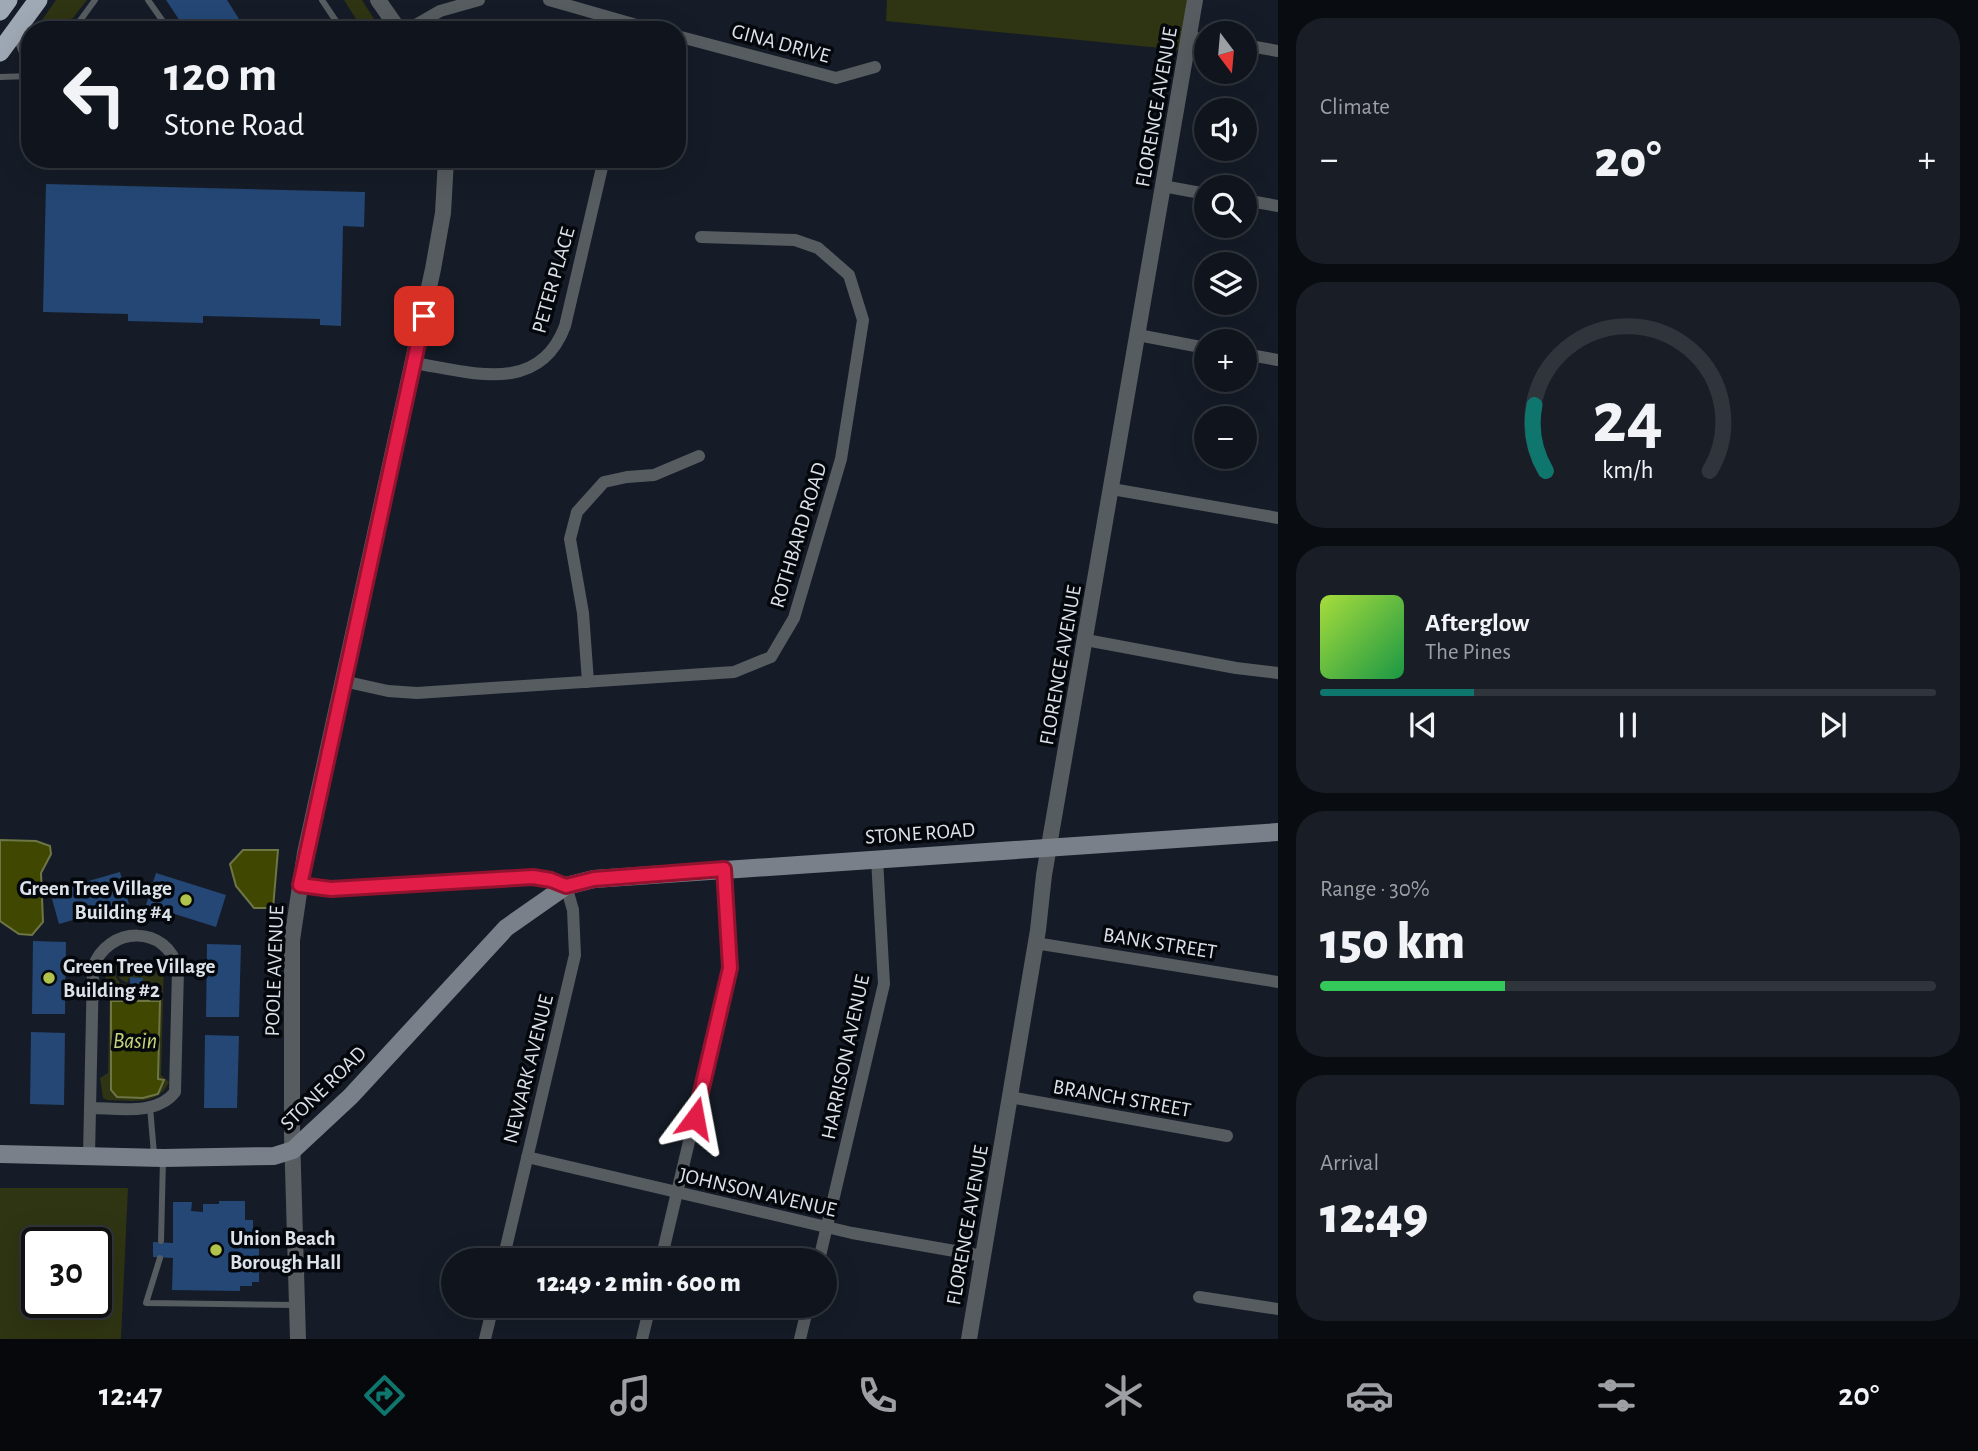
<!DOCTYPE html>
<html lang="en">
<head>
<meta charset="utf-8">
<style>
  body { margin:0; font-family:"Alegreya Sans",sans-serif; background:#191e26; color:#f1f3f6; height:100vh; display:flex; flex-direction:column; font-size:26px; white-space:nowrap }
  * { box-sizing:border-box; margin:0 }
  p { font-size:23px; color:#9c9fa4 }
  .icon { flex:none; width:38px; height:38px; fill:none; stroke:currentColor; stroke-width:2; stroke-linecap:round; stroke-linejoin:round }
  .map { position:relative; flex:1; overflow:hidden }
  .panel { display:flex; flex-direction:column; gap:18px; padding:18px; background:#090c10; width:700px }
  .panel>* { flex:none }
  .top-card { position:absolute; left:21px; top:21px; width:665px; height:147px; border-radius:28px; box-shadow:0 7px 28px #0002,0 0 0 2px #30343b; background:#10151d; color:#f1f3f6; overflow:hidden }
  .needle { width:46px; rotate:164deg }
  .fabs { position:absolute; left:1194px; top:21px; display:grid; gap:14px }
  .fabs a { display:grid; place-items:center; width:63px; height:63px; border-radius:50%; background:#10151d; box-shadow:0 7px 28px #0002,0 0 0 2px #30343b; font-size:35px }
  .speed { position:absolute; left:21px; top:1227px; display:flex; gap:14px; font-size:35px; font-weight:700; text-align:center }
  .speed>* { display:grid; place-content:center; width:91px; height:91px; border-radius:50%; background:#10151d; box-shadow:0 7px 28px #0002,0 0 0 2px #30343b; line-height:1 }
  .speed .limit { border:4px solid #111; border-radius:10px; background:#fff; color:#111 }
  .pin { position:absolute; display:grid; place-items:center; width:60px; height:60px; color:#fff; margin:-30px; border-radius:14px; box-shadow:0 4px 10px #0006 }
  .me { position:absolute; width:77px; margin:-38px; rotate:13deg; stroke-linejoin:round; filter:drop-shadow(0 0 5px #0008) }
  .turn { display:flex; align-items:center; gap:24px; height:147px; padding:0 28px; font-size:32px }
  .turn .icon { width:91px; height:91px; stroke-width:2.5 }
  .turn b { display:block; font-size:49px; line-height:60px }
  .big { font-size:52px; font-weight:800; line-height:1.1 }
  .panel .card { flex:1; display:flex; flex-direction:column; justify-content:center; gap:10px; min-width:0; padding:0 24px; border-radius:28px; background:#191e26 }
  .panel .dial { align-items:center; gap:0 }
  .dial svg { height:182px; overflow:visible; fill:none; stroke:#30343b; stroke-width:7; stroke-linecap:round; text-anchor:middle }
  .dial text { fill:#f1f3f6; stroke:none }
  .song { display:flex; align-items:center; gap:21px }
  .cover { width:84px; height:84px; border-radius:10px; background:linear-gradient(135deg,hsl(80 70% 55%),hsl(140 70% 35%)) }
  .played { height:7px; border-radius:4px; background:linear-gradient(90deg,#0f766e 25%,#30343b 25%) }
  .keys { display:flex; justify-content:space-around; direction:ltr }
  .heat { display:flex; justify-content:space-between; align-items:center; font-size:38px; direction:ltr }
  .charge { height:10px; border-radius:5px; background:linear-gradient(90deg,#34c759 30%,#30343b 0) }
  .trip { position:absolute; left:441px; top:1248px; width:396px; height:70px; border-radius:35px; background:#10151d; box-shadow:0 7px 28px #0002,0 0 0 2px #30343b; font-weight:800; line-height:70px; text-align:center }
  .tabs { display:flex; height:112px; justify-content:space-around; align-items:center; background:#06080c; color:#9c9fa4 }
  .tabs .icon { width:49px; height:49px }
  .tabs .on { color:#0f766e }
  .tabs b { font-size:32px; color:#f1f3f6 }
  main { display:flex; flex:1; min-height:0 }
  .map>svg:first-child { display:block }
  .green { fill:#2f3412; fill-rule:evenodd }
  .water { fill:#3f4700; stroke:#6e7646; stroke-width:2 }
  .building { fill:#244775 }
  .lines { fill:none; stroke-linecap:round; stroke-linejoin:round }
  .service { stroke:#575c61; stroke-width:6 }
  .minor { stroke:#575c61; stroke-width:12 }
  .tertiary { stroke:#575c61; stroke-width:16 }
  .secondary { stroke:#798089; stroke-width:18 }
  .trunk { stroke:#9fa9b6; stroke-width:19 }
  .route-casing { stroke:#92132f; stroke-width:18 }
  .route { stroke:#e11d48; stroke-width:12 }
  .poi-dot { fill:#b2c34c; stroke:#04070b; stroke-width:2.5 }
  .labels { text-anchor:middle; stroke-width:7; stroke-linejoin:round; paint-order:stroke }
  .street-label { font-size:21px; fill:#dce2e9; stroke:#04070b }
  .poi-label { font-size:21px; font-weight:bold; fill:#dce2e9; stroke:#04070b; text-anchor:start }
  .water-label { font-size:23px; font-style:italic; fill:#c6d579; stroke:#04070b }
</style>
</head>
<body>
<main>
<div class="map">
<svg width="1278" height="1339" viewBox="0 0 1278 1339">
  <rect width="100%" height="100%" fill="#151c27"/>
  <path class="green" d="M56 0H87L73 18 55 24 52 30H35Z
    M344 0H362L381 30H363Z
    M887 0H1199L1191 51 886 21Z
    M132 961H142L154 969 164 963 161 1075 169 1082C158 1107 130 1100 107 1100L103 1098 100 1078 108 1073 110 984 105 978 110 961 117 967 116 977 120 983 130 985V990L142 991 143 978 130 977 127 983 119 978V969Z
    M0 1188H128L121 1339H0ZM37 1242H96V1302H37Z"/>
  <path class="water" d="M0 840 36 841 50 846 51 854 41 873 43 922 32 935 19 934 0 921Z
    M243 850H278L273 908H254L236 886 230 864Z
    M111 1001H160L158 1079 164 1080 158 1094 143 1098 117 1097 111 1090Z"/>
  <path class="building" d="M166 0H227L246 30H186Z
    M46 184 365 192 364 227 343 226 341 326 320 325V319L203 316V323L128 321V314L43 312Z
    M120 872 129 904 59 924 50 892Z
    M156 873 226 895 216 927 146 905Z
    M33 941 66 942 65 1014H32Z
    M207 944 241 945 239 1017H206Z
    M130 977 143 978 142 991 129 990Z
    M31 1032 65 1033 64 1105 30 1104Z
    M205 1035 239 1036 237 1108H204Z
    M219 1201H245V1220H253V1230H259V1282H252V1286H240V1291L172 1290 173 1258 153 1257V1242L173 1243V1202H192L191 1211 203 1212V1204H219Z"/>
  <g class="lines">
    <path class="service" d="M148 0 169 30
      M322 0 342 30
      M65 30 79 22
      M89 30 79 22 95 0
      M16 37 30 74
      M0 77 30 76
      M30 77 23 94 30 100
      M150 1107 154 1154
      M161 1241 163 1159
      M160 1258 146 1303 296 1305"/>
    <path class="minor" d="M549 0 654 30
      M407 30 440 11 479 0
      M677 36 836 78 875 67
      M1190 37 1206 40
      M1244 45 1278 51
      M1163 186 1206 194
      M1244 200 1278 206
      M1138 335 1206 348
      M1244 354 1278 360
      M414 363C470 372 539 396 565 326L604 159
      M1112 489 1278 518
      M1086 640 1236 668 1278 673
      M343 681 388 691 417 693 734 672 771 657 794 618 841 459 863 320 849 275 818 248 795 240 701 237
      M588 682 583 613 570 539 577 512 604 482 627 477 654 475 699 456
      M300 885 331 889 533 878 551 879 566 886 573 910 575 955 503 1260
      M1035 943 1278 982
      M1010 1097 1227 1136
      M89 1156 93 968C107 925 168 924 178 970L175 1092C157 1116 117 1108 90 1108
      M527 1157 852 1233 983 1256
      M661 1260 730 968 724 869
      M819 1260 884 984 877 859
      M1199 1297 1278 1309
      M485 1339 493 1306
      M642 1339 650 1306
      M800 1339 808 1306"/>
    <path class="tertiary" d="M378 0 399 30
      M298 1339 292 1135V940L305 853 433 269 443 213 446 159
      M969 1339 1038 930 1044 875 1195 0"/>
    <path class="secondary" d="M0 1154 163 1158 274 1156 293 1150 351 1096 506 928 566 886 594 879 1278 832"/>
    <path class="trunk" d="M0 11 8 0
      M0 52 38 0"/>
  </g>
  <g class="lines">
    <defs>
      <path id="route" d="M424 316 300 885 331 889 533 877 551 880 566 886 594 879 724 869 730 968 695 1118"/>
    </defs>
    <use href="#route" class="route-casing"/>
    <use href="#route" class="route"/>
  </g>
  <g class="poi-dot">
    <circle cx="186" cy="900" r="7"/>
    <circle cx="49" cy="978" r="7"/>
    <circle cx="216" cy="1250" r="7"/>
  </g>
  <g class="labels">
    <g class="street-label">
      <text transform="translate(781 43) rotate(15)" y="7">GINA DRIVE</text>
      <text transform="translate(1156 107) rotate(-80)" y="7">FLORENCE AVENUE</text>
      <text transform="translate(553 280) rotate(-74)" y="7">PETER PLACE</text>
      <text transform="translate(798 535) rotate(-73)" y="7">ROTHBARD ROAD</text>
      <text transform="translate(1060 665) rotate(-80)" y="7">FLORENCE AVENUE</text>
      <text transform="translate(920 833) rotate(-4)" y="7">STONE ROAD</text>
      <text transform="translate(1160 943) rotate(9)" y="7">BANK STREET</text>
      <text transform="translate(274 971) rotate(-88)" y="7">POOLE AVENUE</text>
      <text transform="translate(845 1057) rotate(-78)" y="7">HARRISON AVENUE</text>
      <text transform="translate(528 1069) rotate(-76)" y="7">NEWARK AVENUE</text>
      <text transform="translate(323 1088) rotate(-44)" y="7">STONE ROAD</text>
      <text transform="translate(1122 1098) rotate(10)" y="7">BRANCH STREET</text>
      <text transform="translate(758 1192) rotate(13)" y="7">JOHNSON AVENUE</text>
      <text transform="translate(967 1225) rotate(-80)" y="7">FLORENCE AVENUE</text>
    </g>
    <g class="poi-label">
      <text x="172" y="895" text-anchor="end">Green Tree Village<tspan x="172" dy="24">Building #4</tspan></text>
      <text x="63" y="973">Green Tree Village<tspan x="63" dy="24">Building #2</tspan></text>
      <text x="230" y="1245">Union Beach<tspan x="230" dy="24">Borough Hall</tspan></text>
    </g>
    <g class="water-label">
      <text x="135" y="1048">Basin</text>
    </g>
  </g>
</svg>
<div class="fabs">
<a><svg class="needle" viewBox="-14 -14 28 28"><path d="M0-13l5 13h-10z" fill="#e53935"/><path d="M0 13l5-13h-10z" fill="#9c9fa4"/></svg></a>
<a><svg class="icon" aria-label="sound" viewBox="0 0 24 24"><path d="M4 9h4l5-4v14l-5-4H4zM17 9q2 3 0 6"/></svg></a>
<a><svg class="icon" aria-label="search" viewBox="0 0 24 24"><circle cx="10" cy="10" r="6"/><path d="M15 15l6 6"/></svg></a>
<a><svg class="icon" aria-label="layers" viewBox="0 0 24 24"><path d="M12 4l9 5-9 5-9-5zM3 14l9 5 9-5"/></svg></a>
<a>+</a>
<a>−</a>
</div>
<div class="speed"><div class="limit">30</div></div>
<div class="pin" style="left:424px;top:316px;background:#d93025"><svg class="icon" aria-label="arrive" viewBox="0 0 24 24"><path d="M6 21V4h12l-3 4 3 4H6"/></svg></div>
<svg class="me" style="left:695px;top:1118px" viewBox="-20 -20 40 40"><path d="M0-17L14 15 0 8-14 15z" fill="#e11d48" stroke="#fff" stroke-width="4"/></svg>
<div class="trip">12:49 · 2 min · 600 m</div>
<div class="top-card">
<div class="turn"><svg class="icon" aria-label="left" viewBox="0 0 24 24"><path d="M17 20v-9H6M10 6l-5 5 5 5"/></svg><div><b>120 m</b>Stone Road</div></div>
</div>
</div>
<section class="panel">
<div class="card"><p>Climate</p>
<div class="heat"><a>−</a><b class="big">20°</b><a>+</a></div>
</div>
<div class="card dial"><svg viewBox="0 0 100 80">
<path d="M14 69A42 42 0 1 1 86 69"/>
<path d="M14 69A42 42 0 0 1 9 40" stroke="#0f766e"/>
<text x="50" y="56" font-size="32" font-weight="700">24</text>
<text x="50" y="72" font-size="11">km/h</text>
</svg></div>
<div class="card">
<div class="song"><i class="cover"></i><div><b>Afterglow</b><p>The Pines</p></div></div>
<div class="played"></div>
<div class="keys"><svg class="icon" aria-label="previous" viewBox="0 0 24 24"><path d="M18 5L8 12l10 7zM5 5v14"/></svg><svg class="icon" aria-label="pause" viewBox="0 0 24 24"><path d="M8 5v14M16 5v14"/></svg><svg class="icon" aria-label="next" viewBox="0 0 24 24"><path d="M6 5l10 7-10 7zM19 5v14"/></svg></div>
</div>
<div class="card"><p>Range · 30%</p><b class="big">150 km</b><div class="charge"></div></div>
<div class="card"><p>Arrival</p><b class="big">12:49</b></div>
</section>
</main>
<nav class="tabs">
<b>12:47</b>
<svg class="icon on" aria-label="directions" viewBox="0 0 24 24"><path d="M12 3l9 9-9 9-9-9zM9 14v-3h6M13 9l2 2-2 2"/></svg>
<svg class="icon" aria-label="music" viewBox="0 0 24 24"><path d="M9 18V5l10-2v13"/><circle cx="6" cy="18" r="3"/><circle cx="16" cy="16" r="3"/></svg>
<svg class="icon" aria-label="phone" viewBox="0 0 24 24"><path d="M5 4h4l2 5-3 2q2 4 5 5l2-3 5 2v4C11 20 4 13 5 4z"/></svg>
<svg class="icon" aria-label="climate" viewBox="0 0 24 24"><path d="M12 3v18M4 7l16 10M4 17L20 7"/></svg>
<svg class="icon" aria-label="car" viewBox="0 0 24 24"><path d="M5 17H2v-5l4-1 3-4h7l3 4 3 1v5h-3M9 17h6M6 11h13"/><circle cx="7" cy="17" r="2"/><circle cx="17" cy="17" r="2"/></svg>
<svg class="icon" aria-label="filters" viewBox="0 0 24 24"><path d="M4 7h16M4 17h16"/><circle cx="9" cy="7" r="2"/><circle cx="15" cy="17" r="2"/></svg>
<b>20°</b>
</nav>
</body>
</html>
